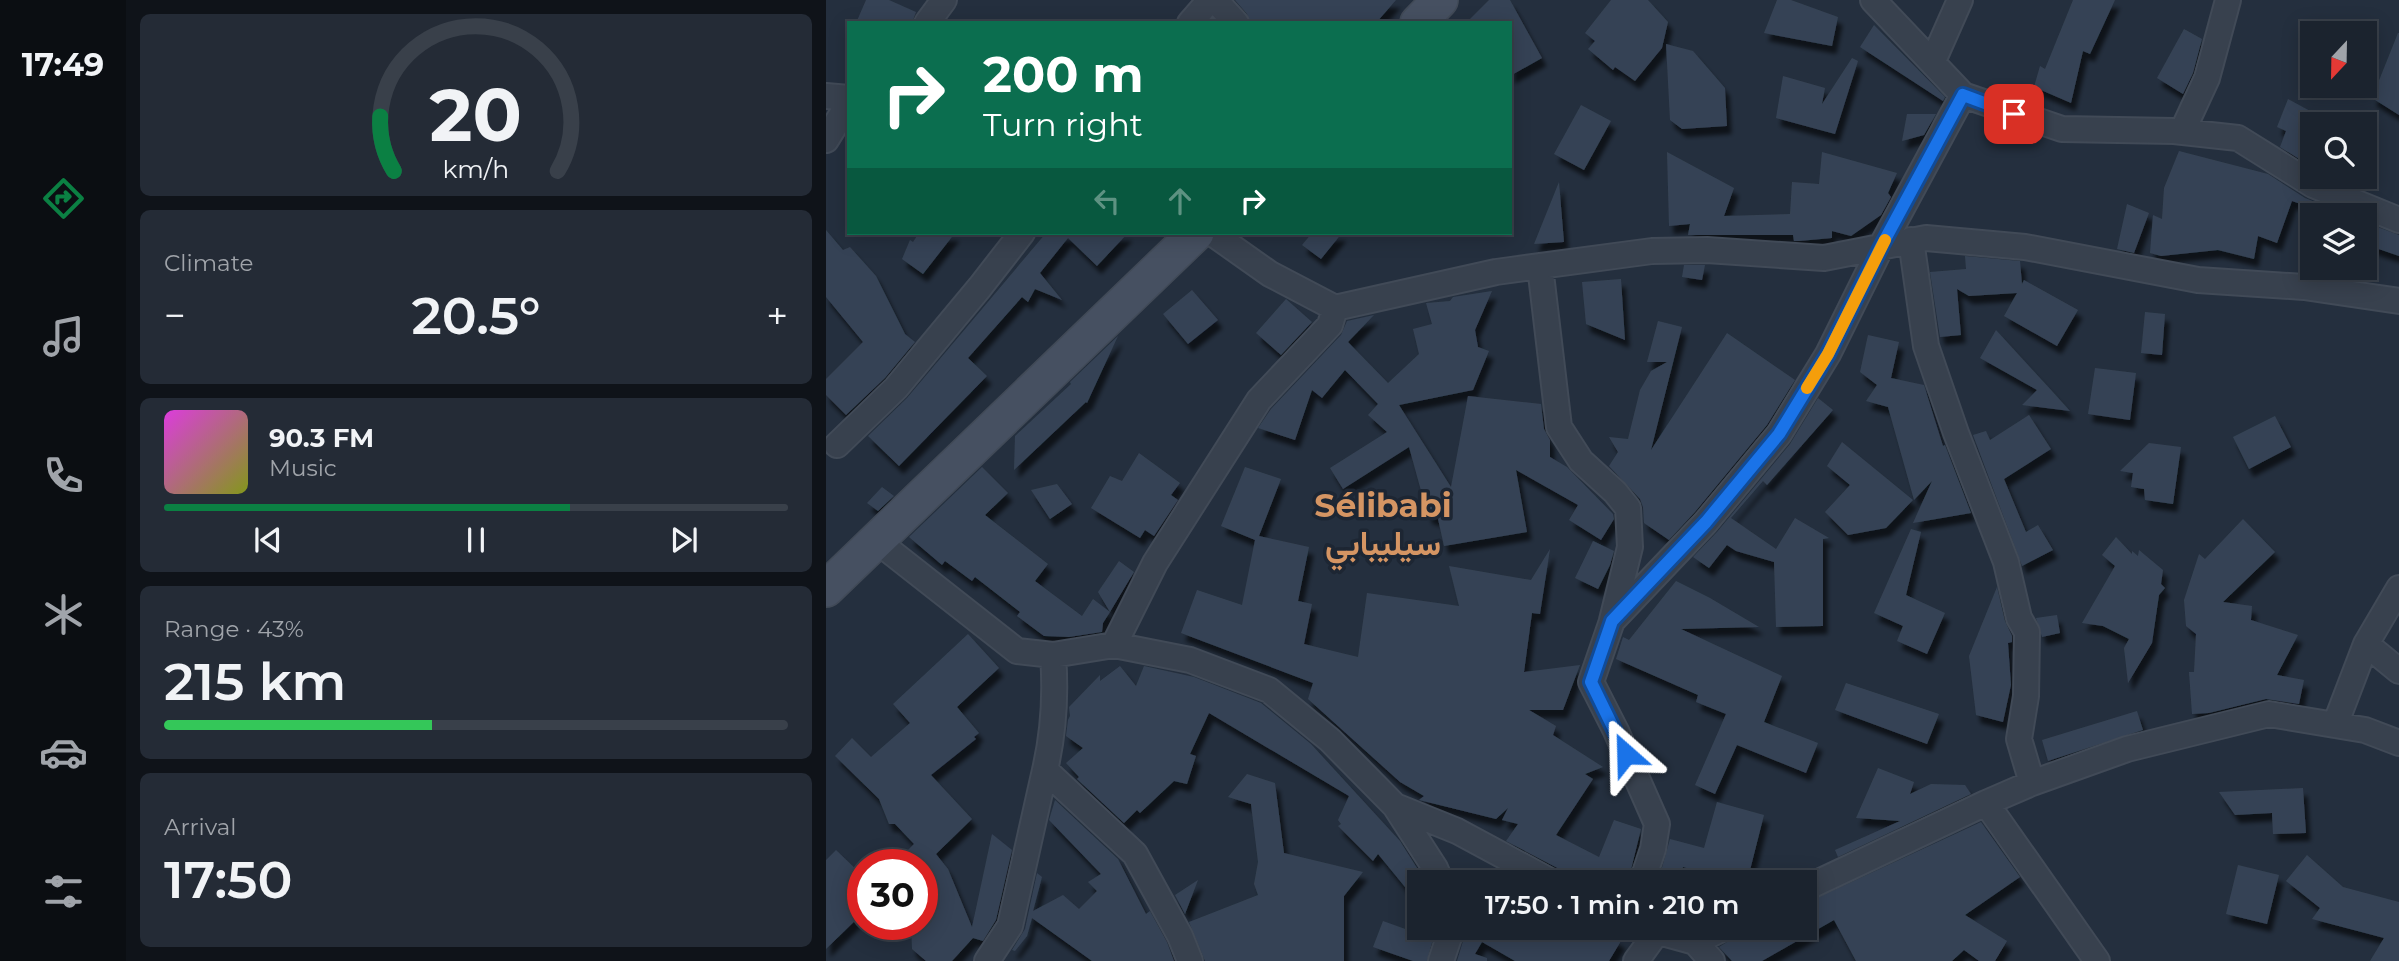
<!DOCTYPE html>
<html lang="en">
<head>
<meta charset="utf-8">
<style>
  body { margin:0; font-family:Montserrat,Vazirmatn,sans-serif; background:#242b36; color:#f1f3f6; height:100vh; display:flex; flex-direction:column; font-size:26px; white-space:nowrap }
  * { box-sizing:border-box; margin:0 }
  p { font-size:23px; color:#a0a4aa }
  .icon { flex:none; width:38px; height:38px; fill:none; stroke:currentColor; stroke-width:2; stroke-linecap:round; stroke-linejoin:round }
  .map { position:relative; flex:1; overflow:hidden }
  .sheet { display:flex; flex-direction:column; gap:14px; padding:14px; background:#0f1319; width:700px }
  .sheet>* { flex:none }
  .banner { position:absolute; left:21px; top:21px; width:665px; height:214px; border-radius:0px; box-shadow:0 4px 18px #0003,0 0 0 2px #39404a; background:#0b6e4f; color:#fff; overflow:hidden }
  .needle { width:46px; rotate:202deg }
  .fabs { position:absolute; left:1474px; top:21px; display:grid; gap:14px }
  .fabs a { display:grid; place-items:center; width:77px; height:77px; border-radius:0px; background:#1b232e; box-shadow:0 4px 18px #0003,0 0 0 2px #39404a; font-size:35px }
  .speed { position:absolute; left:21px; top:849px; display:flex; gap:14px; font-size:35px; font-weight:700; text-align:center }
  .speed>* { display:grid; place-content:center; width:91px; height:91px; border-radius:50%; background:#1b232e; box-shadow:0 4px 18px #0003,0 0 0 2px #39404a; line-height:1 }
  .speed .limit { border:10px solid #d22; background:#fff; color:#111 }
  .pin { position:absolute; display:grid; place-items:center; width:60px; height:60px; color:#fff; margin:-30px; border-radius:14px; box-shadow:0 4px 10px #0006 }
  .me { position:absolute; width:77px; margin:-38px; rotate:335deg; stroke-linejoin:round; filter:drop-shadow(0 0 5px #0008) }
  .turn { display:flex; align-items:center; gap:24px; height:147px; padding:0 21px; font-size:32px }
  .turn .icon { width:91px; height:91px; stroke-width:2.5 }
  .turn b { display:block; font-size:49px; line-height:60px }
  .lanes { display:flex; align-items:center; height:66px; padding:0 21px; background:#0003; justify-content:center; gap:35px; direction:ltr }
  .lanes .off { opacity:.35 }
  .big { font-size:52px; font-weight:600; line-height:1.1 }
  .sheet .widget { flex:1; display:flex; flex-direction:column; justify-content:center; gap:10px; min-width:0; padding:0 24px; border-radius:10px; background:#242b36 }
  .sheet .dial { align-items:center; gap:0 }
  .dial svg { height:182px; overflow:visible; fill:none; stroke:#39404a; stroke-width:7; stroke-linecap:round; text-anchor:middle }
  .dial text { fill:#f1f3f6; stroke:none }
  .song { display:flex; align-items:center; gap:21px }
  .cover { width:84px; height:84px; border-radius:10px; background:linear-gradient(135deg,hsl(300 70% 55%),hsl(70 70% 35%)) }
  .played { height:7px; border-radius:4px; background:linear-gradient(90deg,#0b8043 65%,#39404a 65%) }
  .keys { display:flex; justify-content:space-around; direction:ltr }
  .heat { display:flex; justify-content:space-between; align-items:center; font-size:38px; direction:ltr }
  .charge { height:10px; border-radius:5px; background:linear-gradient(90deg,#34c759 43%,#39404a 0) }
  .trip { position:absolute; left:581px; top:870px; width:410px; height:70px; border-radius:0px; background:#1b232e; box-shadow:0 4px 18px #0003,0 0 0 2px #39404a; font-weight:600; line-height:70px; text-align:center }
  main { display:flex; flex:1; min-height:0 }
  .tabs { display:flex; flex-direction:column; width:126px; justify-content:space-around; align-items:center; background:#0b0e12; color:#a0a4aa }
  .tabs .icon { width:49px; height:49px }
  .tabs .active { color:#0b8043 }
  .tabs b { font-size:32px; color:#f1f3f6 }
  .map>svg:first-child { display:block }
  .building { fill:#364354; filter:url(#shadow) }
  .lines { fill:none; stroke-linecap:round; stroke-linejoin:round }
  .street-casing { stroke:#414a57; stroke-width:28 }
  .secondary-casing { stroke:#414a57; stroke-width:38 }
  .street { stroke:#38414e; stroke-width:24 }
  .secondary { stroke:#465061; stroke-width:35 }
  .route-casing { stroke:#114b97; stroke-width:18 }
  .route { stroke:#1a73e8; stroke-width:12 }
  .slow { stroke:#f59e0b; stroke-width:12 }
  .labels { text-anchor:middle; stroke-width:7; stroke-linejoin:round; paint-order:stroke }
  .town-label { font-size:33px; font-weight:bold; fill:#d59563; stroke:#1d2633 }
</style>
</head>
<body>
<main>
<nav class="tabs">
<b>17:49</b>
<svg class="icon active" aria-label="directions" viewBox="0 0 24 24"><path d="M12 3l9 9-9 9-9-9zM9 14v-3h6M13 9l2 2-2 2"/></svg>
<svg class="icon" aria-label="music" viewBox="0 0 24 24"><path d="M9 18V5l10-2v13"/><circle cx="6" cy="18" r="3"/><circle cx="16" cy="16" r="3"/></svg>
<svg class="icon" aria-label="phone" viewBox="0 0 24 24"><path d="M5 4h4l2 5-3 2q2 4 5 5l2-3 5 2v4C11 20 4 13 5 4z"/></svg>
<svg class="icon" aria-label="climate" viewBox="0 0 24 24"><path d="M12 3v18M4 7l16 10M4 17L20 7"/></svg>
<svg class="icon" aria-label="car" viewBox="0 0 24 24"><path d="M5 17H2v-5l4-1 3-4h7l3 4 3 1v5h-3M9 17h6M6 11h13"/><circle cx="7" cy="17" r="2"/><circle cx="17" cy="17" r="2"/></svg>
<svg class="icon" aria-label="filters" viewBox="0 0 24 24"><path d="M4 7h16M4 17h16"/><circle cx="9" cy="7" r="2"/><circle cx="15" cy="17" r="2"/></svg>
</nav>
<section class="sheet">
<div class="widget dial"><svg viewBox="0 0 100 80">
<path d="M14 69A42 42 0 1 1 86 69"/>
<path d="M14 69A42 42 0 0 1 8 45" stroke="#0b8043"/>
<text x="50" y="56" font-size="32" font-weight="700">20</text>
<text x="50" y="72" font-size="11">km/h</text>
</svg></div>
<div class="widget"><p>Climate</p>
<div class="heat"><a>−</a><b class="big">20.5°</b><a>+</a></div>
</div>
<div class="widget">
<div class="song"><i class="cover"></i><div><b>90.3 FM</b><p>Music</p></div></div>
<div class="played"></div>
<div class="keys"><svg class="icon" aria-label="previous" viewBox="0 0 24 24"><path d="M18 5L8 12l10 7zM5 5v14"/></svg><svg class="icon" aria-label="pause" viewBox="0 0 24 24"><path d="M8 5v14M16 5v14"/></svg><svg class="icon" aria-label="next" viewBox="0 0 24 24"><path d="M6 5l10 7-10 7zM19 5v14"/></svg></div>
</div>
<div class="widget"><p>Range · 43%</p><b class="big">215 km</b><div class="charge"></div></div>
<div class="widget"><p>Arrival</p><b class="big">17:50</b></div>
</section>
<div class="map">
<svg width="1573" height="961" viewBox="0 0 1573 961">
  <defs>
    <filter id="shadow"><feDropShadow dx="4.5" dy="8" stdDeviation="2" flood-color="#0009"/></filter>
  </defs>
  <rect width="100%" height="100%" fill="#242f3e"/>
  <path class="building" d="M40 0H63L90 12 86 23H30Z
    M409 0H570L550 23H424L421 14Z
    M663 0H684L716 58 684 76V23H640Z
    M785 0H822L842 22 836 48 809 81 789 67 787 70 762 49 769 41 759 33Z
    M951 0H965L1012 17 1006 46 938 33Z
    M1247 0H1289L1264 54 1257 51 1245 103 1208 87 1214 66 1219 69Z
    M1048 25 1119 97 1117 101 1034 47Z
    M1358 29 1376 39 1367 73 1357 94 1331 78Z
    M1572 33H1573V115L1546 98Z
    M840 44 867 51 899 88 901 126 856 129 844 120Z
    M1026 58 1032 61 1009 134 950 118 957 76 999 88 996 104Z
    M1462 99 1486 112V167L1454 147 1460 131 1451 127Z
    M755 105 785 121 758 170 728 154Z
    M1081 114H1110L1098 135 1076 141Z
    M1353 151 1442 174 1479 198 1522 215H1506L1466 201 1451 243 1432 236 1428 259 1392 250 1335 256 1324 253 1327 215 1336 219 1338 188Z
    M841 152 908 188 898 216 964 214 966 182 993 184 996 152 1071 173 1062 193 1065 197 1055 215 1025 236 1006 231V238L973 241H968L967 235H862L864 224 843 226Z
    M733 182 738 242 708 244Z
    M1301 204 1323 213 1308 253 1291 249Z
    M1538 222 1573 235V256L1538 244Z
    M0 230 17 250 24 247 50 276 79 334 89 342 59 378 20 415 0 395V379L37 342 0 297Z
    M93 233H129L97 274 76 259 84 240 87 242Z
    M220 233H302L271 266 242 238 214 273 236 300 209 289 202 302 196 297 142 358 161 376 73 466 42 436 81 398Z
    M486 233H516L495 259 476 245Z
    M1139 256 1194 261 1196 284 1198 280 1252 310 1231 346 1178 316 1191 293 1143 296 1131 289 1135 335 1114 337 1104 272 1140 269Z
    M858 265H879L876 280 856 277Z
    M795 279 799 340 760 324 756 282Z
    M366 290 392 320 362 344 337 314Z
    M666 291 649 330 652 347 663 351 647 390 573 405 625 487 642 396 715 404 718 429 724 440V457L741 467 787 514 788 519 775 540 743 520 752 505 690 470 701 532 618 546 612 519 602 516 583 447 517 489 504 468 561 432 542 415 552 404 519 370 496 398 486 390 469 440 432 428 445 409 515 335 521 321 548 315 522 342 562 383 593 354 587 329 606 324 600 303 624 301 627 297Z
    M460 299 486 322 455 355 430 333Z
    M1319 312 1339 314 1336 355 1315 353Z
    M832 321 856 327 825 450 901 333 969 380 941 425 869 512 843 540 818 523 817 507 814 499 783 466 792 452 783 437 802 439 814 390 825 371 841 362H821Z
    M1170 330 1226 391 1244 411 1196 405 1211 390 1154 358Z
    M1042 335 1073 342 1065 378 1098 385 1117 446 1119 445 1145 513 1087 523 1106 481 1088 500 1062 407 1040 401 1051 385 1034 372Z
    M292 336 261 403 260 402 188 470 189 436 245 384 244 382Z
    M1269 368 1310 373 1304 420 1262 414Z
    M992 398 1007 410 941 485 937 481 905 518 950 549 969 518 1003 538 997 539V626L950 627 948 562 910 551 901 545 883 568 867 557 891 532 964 444Z
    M1203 415 1225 449 1178 479 1200 532 1212 525 1227 550 1196 566 1147 435 1160 431 1164 440Z
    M1449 416 1465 447 1423 469 1407 437Z
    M1016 442 1087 500 1060 528 1022 535 999 512 1024 485 1001 466Z
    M1323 443 1355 447 1347 504 1319 500 1318 489 1305 487 1307 473 1294 471Z
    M313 453 354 483 345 495 352 500 328 536 319 530 314 538 265 508 284 476 296 481Z
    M156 467 182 493 159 515 222 564 209 581 256 616 267 599 284 612 277 623 276 632 243 637 218 636 191 616 194 612 149 577 146 581 119 561 116 565 83 537Z
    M419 467 455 479 433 536 483 547 472 601 486 604 478 644 532 657 541 593 633 606 623 566 705 580 724 549 714 614 706 613 698 672 754 665 737 710H703L730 726 727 735 777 767 759 774 767 779 730 835 773 857 788 820 815 829 802 882H758L680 841 692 824 676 820 682 808 670 819 593 800 598 796 574 782 482 699 487 683 355 633 371 590 416 605 429 540 395 526Z
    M231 484 246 504 224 519 205 490Z
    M56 487 68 496 52 511 41 503Z
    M1417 519 1449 552 1397 602 1426 606 1425 620 1472 635 1451 675 1478 680 1473 704 1440 699 1383 713 1366 714 1363 672H1368L1370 634 1360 626 1358 600 1373 554 1379 559Z
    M1085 529 1095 532 1080 595 1119 613 1101 654 1071 641 1077 626 1048 613Z
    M1290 537 1306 554V551L1312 556 1313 550 1337 570 1335 584 1339 588 1333 595 1326 643 1302 683 1298 648 1303 639 1277 626 1256 623 1289 566 1276 555Z
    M767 541 788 551 784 565 772 589 749 578Z
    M293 561 308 572 284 612 272 592Z
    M850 581 884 598 933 627 855 629 956 676 938 722 992 743 980 773 911 745 889 794 869 785 900 714 870 702 872 695 790 659 797 637 803 640Z
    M1171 587 1179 621 1186 636V642L1182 643 1185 685 1177 722 1150 715 1143 656Z
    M1231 615 1234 633 1216 637 1210 618Z
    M142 634 173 668 131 707 153 733 148 737 150 739 105 775 146 819 110 854 122 869 146 927 166 834 186 850 170 920 157 941 147 938 126 961H100L86 949 85 924H96V864H68L88 844 69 824H63L53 799 9 756 26 738 45 757 84 723 67 704Z
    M294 666 310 686 318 666 368 677 435 703 485 744 574 841 598 879 583 892 552 854 547 861 512 826 515 824 512 820 523 796 383 713 364 754 370 756 361 784 348 781 314 813 311 810 298 823 251 779 253 777 240 763 257 748 240 736 242 720 244 716 243 707 274 675V681Z
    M1020 683 1113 714 1101 744 1009 710Z
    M1311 711 1317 730 1222 761 1216 740Z
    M1052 768 1088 782 1084 794 1105 784 1139 785 1145 794 1012 857 1009 850 1074 821 1030 818Z
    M421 774 449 783 458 853 537 872 518 896V961H379L363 922 432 895 428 884 432 862 425 804 402 797Z
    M1477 788 1480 833 1447 834 1446 813 1409 815 1393 792Z
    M229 800 292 859 320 914 324 911 341 942 348 961H266L206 918 201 936 189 951 186 950 199 929 211 873 216 877 207 911 237 895 253 909 271 891 262 882 275 874 223 820Z
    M891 802 938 815 921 882H908L857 867 853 882H832L844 839 878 848Z
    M1155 822 1194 877 1139 915 1181 941 1169 961H1153L1138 950 1126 961H1030L1008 920 936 961H906L893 947 924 928H978V904Z
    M10 850 37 876V913L0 949V860Z
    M1481 855 1517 887 1573 902V961H1544L1558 938 1486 919 1494 908 1460 881Z
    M1412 865 1453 875 1441 924 1400 914Z
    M372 880 359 914 349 895Z
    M557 921 607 939 601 961H587L547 947Z
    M641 928H771L795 941 783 961H689L656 942 649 954 661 958V961H631Z"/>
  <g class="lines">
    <defs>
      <path id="street" d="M389 0 410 23
        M1047 0 1137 95 1236 129 1348 131 1412 138 1487 185 1573 220
        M101 23 118 0
        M364 23 384 0
        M1107 61 1134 0
        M0 96 23 98
        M1356 132 1381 78 1402 0
        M0 140 23 103
        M386 233 444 274 509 308 670 272 826 251 881 250 998 258 1100 238 1199 247 1372 280 1478 287 1573 301
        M1085 240 1100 346 1130 433 1180 562 1193 618 1201 632 1200 696 1193 739 1206 783
        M714 266 733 427 755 461 789 492 802 508 804 547 786 620
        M11 445 70 388 154 287 196 233
        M51 541 191 651 227 655 288 645 364 660 443 690 504 740 569 806 631 831 726 882
        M1540 644 1573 671
        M288 645 329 563 433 400 504 325 509 308
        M1509 725 1540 644 1573 588
        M219 770 309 854 354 936 364 961
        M1160 803 1271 961
        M569 806 609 868 615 882
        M816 882 827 849 831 824 790 731 765 682 786 621 880 522 953 434 1002 354 1056 245 1137 95
        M978 889 1160 803 1206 783 1301 749 1443 714 1539 730 1573 743
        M818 928 869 942 886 961
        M869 942 898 928
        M161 961 184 926 219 770C228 731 230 694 227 655
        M615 961 626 928
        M810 961 831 932"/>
      <path id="secondary" d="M592 23 614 0
        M0 589 370 233"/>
    </defs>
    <use href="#street" class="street-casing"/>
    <use href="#secondary" class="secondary-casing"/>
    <use href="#street" class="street"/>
    <use href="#secondary" class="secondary"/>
  </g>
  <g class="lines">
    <defs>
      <path id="route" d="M800 754 765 682 786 621 880 522 953 434 1002 354 1056 245 1137 95 1188 114"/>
    </defs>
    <use href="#route" class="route-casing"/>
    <use href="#route" class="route"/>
    <path class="slow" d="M981 388 1002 354 1059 240"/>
  </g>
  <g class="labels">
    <g class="town-label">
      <text x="557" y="517">Sélibabi<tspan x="557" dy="38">سيليبابي</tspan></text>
    </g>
  </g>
</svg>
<div class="fabs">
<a><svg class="needle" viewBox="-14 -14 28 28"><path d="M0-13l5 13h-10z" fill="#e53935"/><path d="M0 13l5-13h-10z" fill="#a0a4aa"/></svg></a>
<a><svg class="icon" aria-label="search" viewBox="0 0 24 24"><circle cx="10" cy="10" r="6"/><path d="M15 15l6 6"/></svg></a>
<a><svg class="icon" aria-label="layers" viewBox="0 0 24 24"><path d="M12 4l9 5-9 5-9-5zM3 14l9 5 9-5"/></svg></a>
</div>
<div class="speed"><div class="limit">30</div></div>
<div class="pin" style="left:1188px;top:114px;background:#d93025"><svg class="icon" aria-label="arrive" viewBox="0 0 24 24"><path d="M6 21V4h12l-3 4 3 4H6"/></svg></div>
<svg class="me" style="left:800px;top:754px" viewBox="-20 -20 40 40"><path d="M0-17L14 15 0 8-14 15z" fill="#1a73e8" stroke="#fff" stroke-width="4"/></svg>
<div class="trip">17:50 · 1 min · 210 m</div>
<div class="banner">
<div class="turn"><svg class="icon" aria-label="right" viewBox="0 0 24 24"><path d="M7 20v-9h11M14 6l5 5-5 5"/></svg><div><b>200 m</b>Turn right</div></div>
<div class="lanes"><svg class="icon off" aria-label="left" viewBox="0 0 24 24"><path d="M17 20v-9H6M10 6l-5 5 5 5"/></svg><svg class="icon off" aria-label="ahead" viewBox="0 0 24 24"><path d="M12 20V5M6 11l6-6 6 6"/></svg><svg class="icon" aria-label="right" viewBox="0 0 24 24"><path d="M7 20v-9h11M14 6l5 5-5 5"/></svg></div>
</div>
</div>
</main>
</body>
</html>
